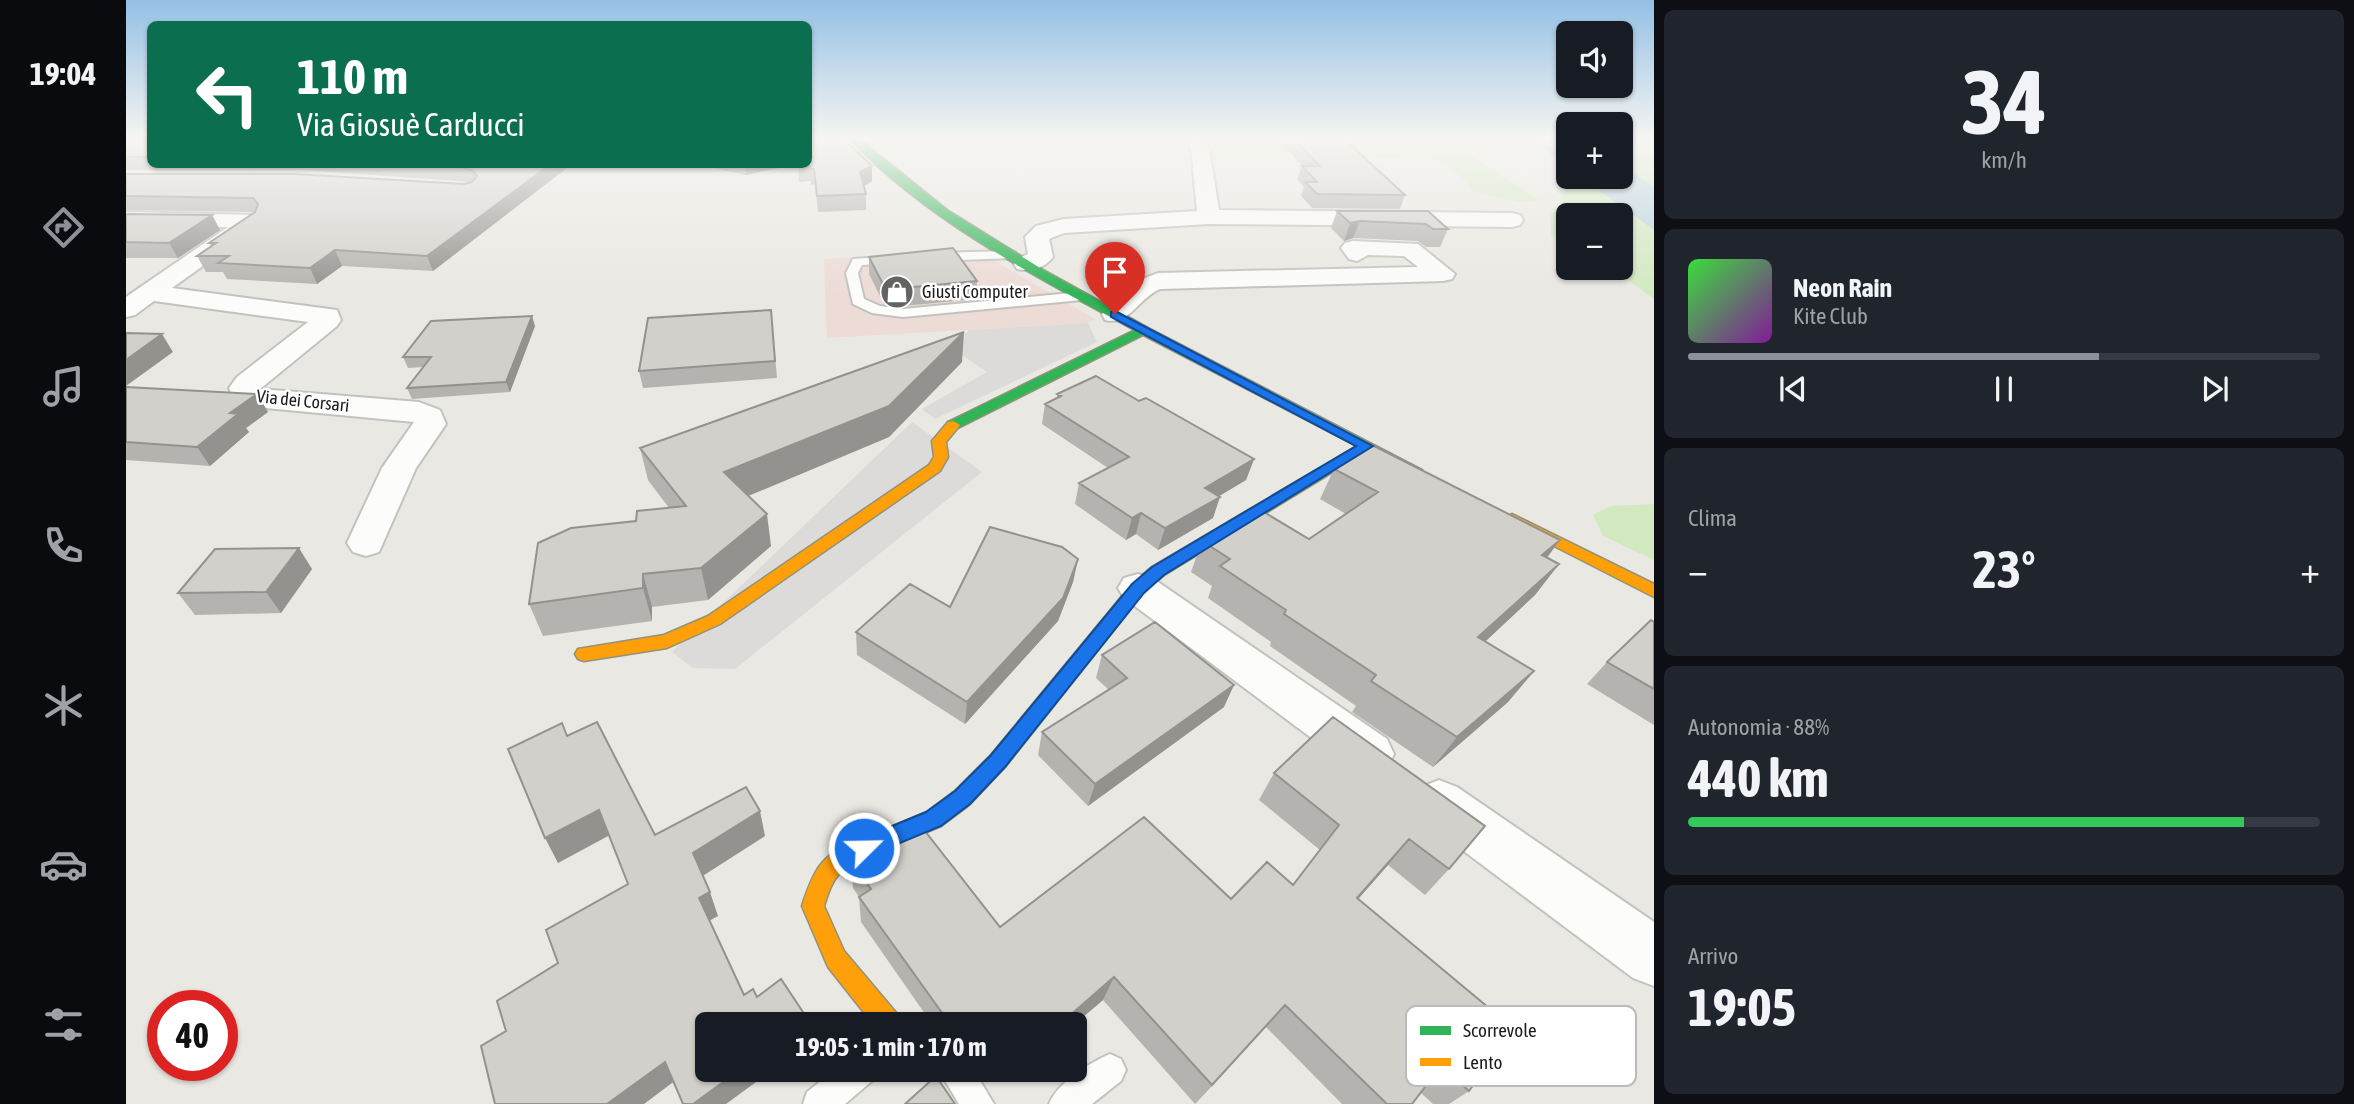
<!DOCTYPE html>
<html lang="it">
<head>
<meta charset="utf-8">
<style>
  body { margin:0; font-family:"Asap Condensed",sans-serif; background:#20242c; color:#f1f3f6; height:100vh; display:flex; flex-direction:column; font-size:26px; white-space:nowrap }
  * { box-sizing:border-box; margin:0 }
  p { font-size:23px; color:#9ea1a6 }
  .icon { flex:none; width:38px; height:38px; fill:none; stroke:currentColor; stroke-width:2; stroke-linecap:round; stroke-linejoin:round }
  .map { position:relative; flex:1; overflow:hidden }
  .panel { display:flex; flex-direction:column; gap:10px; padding:10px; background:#0d0f14; width:700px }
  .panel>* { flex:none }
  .top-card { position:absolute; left:21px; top:21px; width:665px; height:147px; border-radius:10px; box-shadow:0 2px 5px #0004; background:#0b6e4f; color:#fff; overflow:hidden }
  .controls { position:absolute; left:1430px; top:21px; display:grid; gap:14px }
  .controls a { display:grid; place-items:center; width:77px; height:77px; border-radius:10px; background:#171b24; box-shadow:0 2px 5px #0004; font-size:35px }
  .speed { position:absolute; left:21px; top:990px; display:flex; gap:14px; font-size:35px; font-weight:700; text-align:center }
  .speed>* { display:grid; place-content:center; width:91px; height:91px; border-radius:50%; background:#171b24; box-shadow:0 2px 5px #0004; line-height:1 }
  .speed .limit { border:10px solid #d22; background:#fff; color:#111 }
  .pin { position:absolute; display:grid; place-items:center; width:60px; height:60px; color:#fff; margin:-72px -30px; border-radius:50% 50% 50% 0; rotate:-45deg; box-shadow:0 0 7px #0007 }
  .pin .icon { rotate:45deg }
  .me { position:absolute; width:77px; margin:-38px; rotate:67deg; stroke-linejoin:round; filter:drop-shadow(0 0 5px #0008) }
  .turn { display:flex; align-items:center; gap:24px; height:147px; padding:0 35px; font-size:32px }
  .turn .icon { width:91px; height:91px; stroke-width:2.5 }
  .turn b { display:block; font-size:49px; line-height:60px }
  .big { font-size:52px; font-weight:700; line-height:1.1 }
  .panel .widget { flex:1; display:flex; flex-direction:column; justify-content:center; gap:10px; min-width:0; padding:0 24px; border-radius:10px; background:#20242c }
  .panel .dial { align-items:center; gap:0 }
  .dial b { font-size:91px; line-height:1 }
  .song { display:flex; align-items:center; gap:21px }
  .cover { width:84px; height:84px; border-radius:10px; background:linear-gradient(135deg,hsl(120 70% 55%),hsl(290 70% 35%)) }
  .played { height:7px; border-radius:4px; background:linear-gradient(90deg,#8c9099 65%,#363941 65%) }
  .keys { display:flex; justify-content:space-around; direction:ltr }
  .heat { display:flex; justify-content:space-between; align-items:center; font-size:38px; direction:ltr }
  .charge { height:10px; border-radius:5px; background:linear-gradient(90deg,#34c759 88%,#363941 0) }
  .trip { position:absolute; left:569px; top:1012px; width:392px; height:70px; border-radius:10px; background:#171b24; box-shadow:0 2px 5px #0004; font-weight:700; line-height:70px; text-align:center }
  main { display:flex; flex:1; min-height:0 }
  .menu { display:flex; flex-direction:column; width:126px; justify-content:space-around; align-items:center; background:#090b0e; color:#9ea1a6 }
  .menu .icon { width:49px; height:49px }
  .menu .selected { color:#8c9099 }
  .menu b { font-size:32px; color:#f1f3f6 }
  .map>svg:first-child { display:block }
  .commercial { fill:#eddbd6 }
  .grass { fill:#d2e9bf }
  .parking { fill:#dcdbd9 }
  .water { fill:#b4d2de }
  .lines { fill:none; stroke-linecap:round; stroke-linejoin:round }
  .lane-casing { stroke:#c2c2bf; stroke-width:4 }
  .street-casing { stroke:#c2c2bf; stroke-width:4 }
  .fast-casing { stroke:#90937b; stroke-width:3 }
  .slow-casing { stroke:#90937b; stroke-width:3 }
  .lane { fill:#fcfcfb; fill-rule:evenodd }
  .street { fill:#fcfcfb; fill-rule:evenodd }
  .fast { fill:#30b455; fill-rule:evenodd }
  .slow { fill:#ff9f0a; fill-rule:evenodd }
  .wall { fill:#b5b3af }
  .shaded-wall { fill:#93928e }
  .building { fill:#d2d0cb; stroke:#93928e; stroke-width:2 }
  .route { fill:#1a73e8; stroke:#114b97; stroke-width:2 }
  .labels { text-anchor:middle; stroke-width:5; stroke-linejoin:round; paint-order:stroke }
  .far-poi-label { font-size:18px; fill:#1b1b1b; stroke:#fff; text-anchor:start }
  .far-street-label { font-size:18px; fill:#1b1b1b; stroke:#fff }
  .key { fill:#fff; stroke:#bbb; stroke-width:2 }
  .key-label { font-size:19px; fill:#1b1b1b }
</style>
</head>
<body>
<main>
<nav class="menu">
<b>19:04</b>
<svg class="icon selected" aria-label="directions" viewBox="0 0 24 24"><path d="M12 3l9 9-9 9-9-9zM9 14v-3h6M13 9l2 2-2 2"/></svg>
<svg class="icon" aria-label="music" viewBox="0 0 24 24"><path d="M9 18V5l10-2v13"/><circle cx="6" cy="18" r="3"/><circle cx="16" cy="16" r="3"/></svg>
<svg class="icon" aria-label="phone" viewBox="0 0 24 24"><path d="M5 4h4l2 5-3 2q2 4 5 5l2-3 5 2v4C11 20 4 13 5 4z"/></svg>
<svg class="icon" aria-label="climate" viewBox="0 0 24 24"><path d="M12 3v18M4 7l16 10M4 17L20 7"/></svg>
<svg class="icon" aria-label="car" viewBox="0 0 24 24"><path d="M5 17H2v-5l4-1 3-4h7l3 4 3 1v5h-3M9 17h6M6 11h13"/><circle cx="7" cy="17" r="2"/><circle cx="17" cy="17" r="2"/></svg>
<svg class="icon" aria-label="filters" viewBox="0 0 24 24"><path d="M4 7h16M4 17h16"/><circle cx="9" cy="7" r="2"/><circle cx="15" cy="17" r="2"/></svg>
</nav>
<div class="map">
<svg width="1528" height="1104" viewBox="0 0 1528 1104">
  <rect width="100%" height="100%" fill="#eae8e2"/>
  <path class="commercial" d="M850 250 969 319 962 323 701 338 698 259Z"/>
  <path class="grass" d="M1071 139H1405L1419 150 1382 141 1363 148H1333L1413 200 1394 202 1348 192C1338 173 1297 149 1275 151L1274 157 1267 158 1122 152C1107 154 1097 161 1082 159Z
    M1495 139H1528V187L1495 164Z
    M1441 183 1463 184 1528 230V299L1494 274 1481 268H1494V215H1442V246L1425 234 1424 216 1438 202 1431 186Z
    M1528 504V560L1477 536 1467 515 1485 506Z"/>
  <path class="parking" d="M962 323 971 342 809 419 796 409 861 372 826 348 843 330Z
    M786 422 856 472 609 669 567 668 546 652Z"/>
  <path class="water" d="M1405 139H1442V167Z
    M1495 164 1528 187V230L1454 177H1494Z"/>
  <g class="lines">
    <defs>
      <path id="lane" d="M885 251 889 252V258L807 261 801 257 807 253Z
        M767 256 773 260 771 263 736 265 732 273 738 299 754 306 777 309 956 292 963 296 956 300 777 317 746 313 727 304 720 273 727 259Z
        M984 1054 995 1059 1000 1070 995 1081 966 1104H923C931 1083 963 1063 984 1054Z
        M710 1069H752L747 1080 719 1104H677L681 1092Z
        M812 1069H847L868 1104H833Z"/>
      <path id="street" d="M1059 139H1077L1083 148 1093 210 1386 213 1394 215 1397 220 1394 225 1386 227 1083 224 938 233 923 239 927 257C919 268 904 272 891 269L888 264 891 259 902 254 899 237 910 226 938 219 1071 211 1065 148Z
        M0 212 134 215 137 220 134 225 46 288 211 310 215 320 211 326 134 389 293 402 314 410 320 424 290 468 253 552 240 556 227 552 221 543 256 468 288 422 129 407 109 402 103 388 111 377 182 322 28 301 9 315 0 317V297L102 227 0 226Z
        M1227 241 1292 244 1329 274 1326 279 1317 281 1034 289C1012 298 1004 326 979 320L976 314 1003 284 1032 273 1292 267 1278 256 1242 255 1231 261 1223 259 1215 248 1219 243Z
        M1012 574 1026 578 1261 739 1268 754 1261 769 1244 775 1227 769 998 598 992 588 998 578Z
        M1313 780 1331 787 1528 922V986L1507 978 1295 819 1288 803 1295 787Z"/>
      <path id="fast" d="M724 139H733L821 210 919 271 1024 329 1296 470 1294 473H1284L1241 451 1038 575 1018 592 879 767 843 805 815 826 729 862 721 859 718 852 721 845 801 812 829 791 865 755 1006 584 1026 567 1231 446 1017 335 832 428H822V422L1009 330C912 278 800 220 724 139Z"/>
      <path id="slow" d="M827 421 834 425 820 442 822 457 814 471 594 624 541 648 458 661 452 659 449 654 452 649 538 635 582 616 803 465 808 457 806 441 822 422Z
        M1386 514 1528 584V597L1381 522 1378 519Z
        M729 842 737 845 740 852C735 863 722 865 713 874 705 883 702 894 698 906L718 951 772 1015 775 1024H747L702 967 676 906C687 872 694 855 729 842Z"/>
    </defs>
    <use href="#lane" class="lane-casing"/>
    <use href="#street" class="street-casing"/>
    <use href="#fast" class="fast-casing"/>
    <use href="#slow" class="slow-casing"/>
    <use href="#lane" class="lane"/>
    <use href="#street" class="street"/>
    <use href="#fast" class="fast"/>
    <use href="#slow" class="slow"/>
  </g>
  <path class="wall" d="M0 139H24V164H446L307 271 216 266 191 284 101 279 97 272H80L71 256 85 246 83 243 128 212 0 210V174L338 184 346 182 175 170H0Z
    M1152 139H1218L1279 195 1274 209 1186 208 1175 196 1178 187 1171 179 1176 166Z
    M587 164H671L620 175 587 168Z
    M672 164 746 166V181L738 186 740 194V210L692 212 689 184 685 185V181L673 182Z
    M1211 211H1302L1322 229 1314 247H1300L1292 241 1227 238 1218 241 1205 228Z
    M0 214 86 215 94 230 52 258H0Z
    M743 257 851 281 850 299 777 306 758 304 743 274Z
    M645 310 651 378 517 388 513 371Z
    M409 326 384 392 286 399 281 388 297 367 282 368 277 357Z
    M836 362 763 437 622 496 645 546 582 600 526 607V621L417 636 403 604 510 521 543 508 522 480 514 448Z
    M0 387 131 394 142 412 120 428 123 432 84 466 0 460Z
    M931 394 1013 401 1128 459 1120 480 1093 496 1087 518 1032 550 1010 534 1000 540 949 504 953 483 982 468 916 424 919 404 931 398Z
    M1208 469 1434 540 1421 557 1433 564 1409 595 1359 641 1408 671 1382 702 1307 767 1226 712 1230 706 1144 646 1145 642 1082 598 1086 586 1065 572 1076 541 1183 539 1220 514 1194 499Z
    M952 559 947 582 932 621 839 724 731 655 730 632 824 607Z
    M186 569 155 613 69 615 52 593Z
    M1528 622V725L1461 684 1481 662Z
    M976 655 1098 707 962 806 912 755 916 732 983 690 970 678Z
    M1207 717 1323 869 1299 895 1262 865 1232 899 1343 1091 1323 1104H1307L1295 1093 1286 1104H1216L1140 1027 1069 1104 977 1000 948 1024H806L735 922 733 897 727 888 725 862 874 927 1105 899 1167 885 1194 850 1133 800 1148 773Z
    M850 1069H872L858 1082Z
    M876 1069H899L885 1082Z"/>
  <path class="shaded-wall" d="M425 164H446L307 271 301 256Z
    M619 164H671L620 175Z
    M746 166V181L735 188 734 172Z
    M86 215 94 230 52 258 43 243Z
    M1234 221 1227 238 1218 241 1224 223Z
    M209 250 216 266 191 284 184 268Z
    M406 316 409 326 384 392 380 382Z
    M838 332 836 362 763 437 603 504 598 472Z
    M36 334 47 352 0 386V360Z
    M131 394 142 412 120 428 123 432 84 466 71 447 104 413Z
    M1128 459 1120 480 1080 504 1094 497 1087 518 1032 550 1039 528 1079 488Z
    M1015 513 1010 534 1000 540 1006 518Z
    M641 514 645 546 582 600 575 568Z
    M1434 540 1411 571 1416 555Z
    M173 548 186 569 155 613 140 592Z
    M952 559 947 582 932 621 839 724 841 702Z
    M1433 564 1409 595 1330 669 1352 637Z
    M517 574 526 607V621L517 588Z
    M1408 671 1382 702 1307 767 1331 737Z
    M1108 685 1098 707 962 806 969 784Z
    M473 810 484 835 432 863 419 838Z
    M634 811 639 836 575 877 567 853Z
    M1283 839 1262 865 1211 923 1231 898Z
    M584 892 592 916 581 922 573 898Z
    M988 977 977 1000 948 1025V1024H934Z
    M1159 1005 1140 1027 1069 1104 1086 1085Z
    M539 1062 550 1080 518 1104H481Z
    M615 1069H648L600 1104H567Z
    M861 1069H872L858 1082Z
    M889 1069H899L885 1082Z"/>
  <path class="building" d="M0 139H24V157H0Z
    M682 139H718L746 166 734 172 740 194 691 196 688 169H685L684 166H672V164H682Z
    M1168 139H1218L1279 195 1191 194 1179 182H1191L1176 166H1194Z
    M290 164H425L301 256 209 250 184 268 92 263 103 256H71L90 243H83L129 212 132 204 127 198 0 196V174H168L338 184 346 182 351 176 346 170 339 168Z
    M1211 211H1302L1322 229H1307L1300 224 1234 221 1224 223Z
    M0 214 86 215 43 243 0 242Z
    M827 248 851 281 777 288 758 286 743 257Z
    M645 310 649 361 513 371 522 318Z
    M406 316 380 382 281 388 305 357H277L305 321Z
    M838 332 763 406 598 472 641 514 575 568 517 574V588L403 604 412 543 445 528 510 521 511 511 560 506 514 448Z
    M0 333 36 334 0 360Z
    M970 376 1013 401 1020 398 1128 459 1079 488 1094 497 1039 528 1015 513 1006 518 953 483 1003 457 919 404 935 396 931 394Z
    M0 387 131 394 104 413 112 414 71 447 0 442Z
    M1246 445 1434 540 1416 555 1433 564 1352 637 1408 671 1331 737 1245 681 1250 675 1158 614 1160 610 1094 566 1104 559 1076 541 1131 508 1183 539 1252 492 1208 469Z
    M864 527 936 547 952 559 937 598 841 702 730 632 784 584 824 607Z
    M173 548 140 592 52 593 89 549Z
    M1525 620 1528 622V689L1481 662Z
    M1029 622 1108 685 969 784 916 732 1001 678 976 655Z
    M1207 717 1359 826 1323 869 1283 839 1231 898 1387 1028 1343 1091 1315 1066 1286 1104H1261L1159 1005 1086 1085 988 977 934 1024H824L733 897 745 889 725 862 751 845 795 826 874 927 1018 817 1105 899 1141 862 1167 885 1213 825 1148 773Z
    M471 722 529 835 620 787 634 811 567 853 584 892 573 898 618 995 627 989 631 997 655 979 683 1021 678 1024H581V1069H615L567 1104H557L539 1062 481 1104H369L355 1046 380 1031 371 1001 432 963 420 930 502 884 473 810 419 838 382 749 436 723 441 736Z
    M810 1076 829 1104H779Z"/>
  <linearGradient id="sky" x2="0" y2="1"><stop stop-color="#93c0e4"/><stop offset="0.47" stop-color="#f6f5f2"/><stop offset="1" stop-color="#f6f5f2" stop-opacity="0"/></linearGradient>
  <rect width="1528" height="294" fill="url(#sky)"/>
  <path class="route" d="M989 311 1247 446 1038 575 1018 593 879 767 844 804 815 826 738 858 730 855 727 848 730 841 800 812 829 791 865 755 1006 584 1026 567 1230 446 985 317V312Z"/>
  <defs>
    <symbol id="shop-disc" viewBox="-11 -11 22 22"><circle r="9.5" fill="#636361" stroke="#fff"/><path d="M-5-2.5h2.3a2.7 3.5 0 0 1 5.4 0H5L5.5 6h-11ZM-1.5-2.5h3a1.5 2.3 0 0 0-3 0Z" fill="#fff"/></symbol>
  </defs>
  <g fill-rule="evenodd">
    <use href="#shop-disc" x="752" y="273" width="38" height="38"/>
  </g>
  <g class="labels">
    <g class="far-poi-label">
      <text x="796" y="298">Giusti Computer</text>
    </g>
    <g class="far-street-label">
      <text transform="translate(177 401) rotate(6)" y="6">Via dei Corsari</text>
    </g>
  </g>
  <rect x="1280" y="1006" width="230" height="80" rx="10" class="key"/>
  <rect x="1294" y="1026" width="31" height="9" fill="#30b455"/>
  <rect x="1294" y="1058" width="31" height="8" fill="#ff9f0a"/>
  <g class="key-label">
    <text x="1337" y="1037">Scorrevole</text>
    <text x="1337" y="1069">Lento</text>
  </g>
</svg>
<div class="controls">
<a><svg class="icon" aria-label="sound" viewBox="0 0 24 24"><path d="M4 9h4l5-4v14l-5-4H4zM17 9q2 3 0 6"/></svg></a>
<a>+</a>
<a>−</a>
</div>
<div class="speed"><div class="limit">40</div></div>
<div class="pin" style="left:989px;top:314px;background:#d93025"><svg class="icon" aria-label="arrive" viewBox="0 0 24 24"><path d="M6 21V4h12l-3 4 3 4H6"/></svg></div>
<svg class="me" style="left:738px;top:848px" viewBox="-20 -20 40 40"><circle r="17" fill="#1a73e8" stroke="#fff" stroke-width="3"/><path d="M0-11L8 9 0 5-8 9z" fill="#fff"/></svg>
<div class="trip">19:05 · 1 min · 170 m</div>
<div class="top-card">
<div class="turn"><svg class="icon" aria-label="left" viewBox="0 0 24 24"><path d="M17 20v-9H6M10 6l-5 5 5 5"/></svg><div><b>110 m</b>Via Giosuè Carducci</div></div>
</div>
</div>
<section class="panel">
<div class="widget dial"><b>34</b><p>km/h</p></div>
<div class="widget">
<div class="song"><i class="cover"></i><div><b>Neon Rain</b><p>Kite Club</p></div></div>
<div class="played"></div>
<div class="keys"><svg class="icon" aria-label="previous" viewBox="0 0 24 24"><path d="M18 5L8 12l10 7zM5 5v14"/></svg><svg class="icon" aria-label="pause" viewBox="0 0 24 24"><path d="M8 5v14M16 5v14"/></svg><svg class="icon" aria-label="next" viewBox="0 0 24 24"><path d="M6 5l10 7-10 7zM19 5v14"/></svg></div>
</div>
<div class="widget"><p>Clima</p>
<div class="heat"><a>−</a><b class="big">23°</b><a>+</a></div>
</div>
<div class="widget"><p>Autonomia · 88%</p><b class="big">440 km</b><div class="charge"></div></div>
<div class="widget"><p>Arrivo</p><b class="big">19:05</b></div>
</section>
</main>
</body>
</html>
